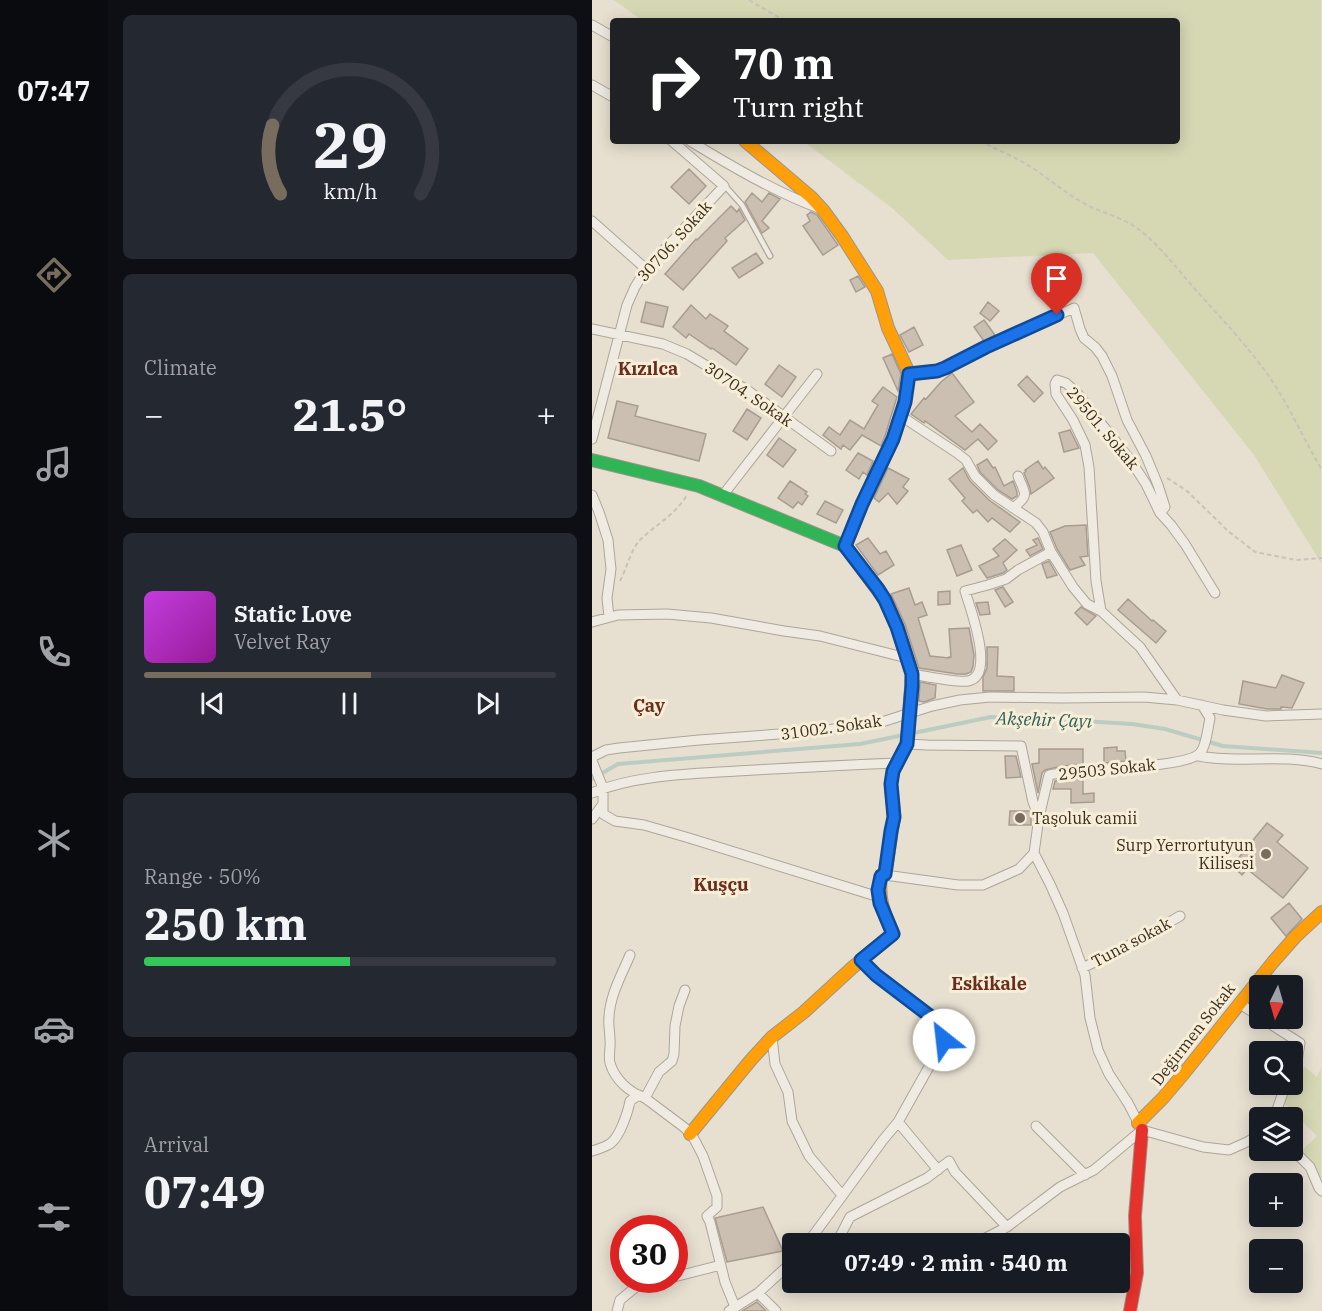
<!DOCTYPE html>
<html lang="en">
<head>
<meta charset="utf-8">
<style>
  body { margin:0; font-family:"IBM Plex Serif",serif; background:#242831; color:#f1f3f6; height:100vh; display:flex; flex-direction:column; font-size:22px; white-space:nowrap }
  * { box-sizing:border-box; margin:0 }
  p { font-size:20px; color:#9ea1a6 }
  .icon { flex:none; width:33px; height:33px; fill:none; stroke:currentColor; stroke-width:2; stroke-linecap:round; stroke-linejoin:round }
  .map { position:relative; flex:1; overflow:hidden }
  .panel { display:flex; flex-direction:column; gap:15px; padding:15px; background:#0d0f14; width:484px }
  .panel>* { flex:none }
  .guide { position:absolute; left:18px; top:18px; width:570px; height:126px; border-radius:6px; box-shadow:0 3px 15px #0003; background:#202124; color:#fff; overflow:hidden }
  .needle { width:39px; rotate:185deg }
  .fabs { position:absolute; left:657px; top:975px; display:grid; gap:12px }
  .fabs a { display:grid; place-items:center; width:54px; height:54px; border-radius:6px; background:#171b24; box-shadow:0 3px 15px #0003; font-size:30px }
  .speed { position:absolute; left:18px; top:1215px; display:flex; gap:12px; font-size:30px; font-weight:700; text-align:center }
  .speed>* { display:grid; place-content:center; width:78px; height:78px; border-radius:50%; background:#171b24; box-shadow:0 3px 15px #0003; line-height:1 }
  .speed .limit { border:9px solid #d22; background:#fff; color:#111 }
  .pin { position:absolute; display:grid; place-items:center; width:51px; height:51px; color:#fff; margin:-62px -26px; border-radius:50% 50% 50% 0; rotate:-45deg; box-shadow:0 0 6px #0007 }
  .pin .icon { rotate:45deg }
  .me { position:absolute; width:66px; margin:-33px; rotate:331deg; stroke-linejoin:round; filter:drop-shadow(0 0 4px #0008) }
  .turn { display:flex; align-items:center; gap:21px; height:126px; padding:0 24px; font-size:27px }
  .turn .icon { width:78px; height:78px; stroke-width:2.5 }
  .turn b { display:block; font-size:42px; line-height:51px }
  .big { font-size:45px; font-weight:700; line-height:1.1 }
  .panel .widget { flex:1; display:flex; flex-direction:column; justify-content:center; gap:9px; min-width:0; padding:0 21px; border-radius:9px; background:#242831 }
  .panel .dial { align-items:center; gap:0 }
  .dial svg { height:156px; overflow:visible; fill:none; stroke:#363941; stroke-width:7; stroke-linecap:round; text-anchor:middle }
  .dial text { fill:#f1f3f6; stroke:none }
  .song { display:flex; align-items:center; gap:18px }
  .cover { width:72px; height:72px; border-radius:9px; background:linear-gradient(135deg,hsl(290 70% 55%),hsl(300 70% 35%)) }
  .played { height:6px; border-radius:3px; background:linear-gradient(90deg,#786c5e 55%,#363941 55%) }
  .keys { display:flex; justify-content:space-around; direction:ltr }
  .heat { display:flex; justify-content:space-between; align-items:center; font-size:33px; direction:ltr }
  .charge { height:9px; border-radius:4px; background:linear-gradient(90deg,#34c759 50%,#363941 0) }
  .trip { position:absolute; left:190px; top:1233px; width:348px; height:60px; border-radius:6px; background:#171b24; box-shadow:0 3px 15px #0003; font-weight:700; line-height:60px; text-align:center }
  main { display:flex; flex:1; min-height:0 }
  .dock { display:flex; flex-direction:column; width:108px; justify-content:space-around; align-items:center; background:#090b0e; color:#9ea1a6 }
  .dock .icon { width:42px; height:42px }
  .dock .current { color:#786c5e }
  .dock b { font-size:27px; color:#f1f3f6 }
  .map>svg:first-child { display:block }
  .green { fill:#d6d7b3 }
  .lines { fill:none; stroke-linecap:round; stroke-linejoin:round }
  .stream { stroke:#bcccc2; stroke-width:4 }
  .building { fill:#cbbfb2; stroke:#a89c90; stroke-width:1.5 }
  .lane-casing { stroke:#ada599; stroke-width:7 }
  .street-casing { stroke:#ada599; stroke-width:11 }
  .fast-casing { stroke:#9c958a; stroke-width:14 }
  .slow-casing { stroke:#9c958a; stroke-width:14 }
  .jam-casing { stroke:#9c958a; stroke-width:14 }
  .path { stroke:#c8c2b9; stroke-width:2; stroke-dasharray:4.5 3; stroke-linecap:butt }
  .lane { stroke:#efebe3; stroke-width:4.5 }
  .street { stroke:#efebe3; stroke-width:9 }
  .fast { stroke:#30b455; stroke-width:12 }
  .slow { stroke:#ff9f0a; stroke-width:12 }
  .jam { stroke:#e5322d; stroke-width:12 }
  .route-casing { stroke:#114b97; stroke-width:15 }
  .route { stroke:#1a73e8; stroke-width:10 }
  .poi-dot { fill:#786c5e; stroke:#f7eed8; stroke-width:2 }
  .labels { text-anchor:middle; stroke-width:6; stroke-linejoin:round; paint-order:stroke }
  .street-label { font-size:16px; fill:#3d2e20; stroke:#f7eed8 }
  .poi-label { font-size:16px; fill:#3d2e20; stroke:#f7eed8; text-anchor:start }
  .neighbourhood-label { font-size:18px; font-weight:bold; fill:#6b2e1e; stroke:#f7eed8 }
  .water-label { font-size:18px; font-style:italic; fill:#2f5d5a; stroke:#f7eed8 }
</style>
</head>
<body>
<main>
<nav class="dock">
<b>07:47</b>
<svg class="icon current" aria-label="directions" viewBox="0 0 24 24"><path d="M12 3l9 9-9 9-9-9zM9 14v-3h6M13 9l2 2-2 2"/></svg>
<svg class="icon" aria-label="music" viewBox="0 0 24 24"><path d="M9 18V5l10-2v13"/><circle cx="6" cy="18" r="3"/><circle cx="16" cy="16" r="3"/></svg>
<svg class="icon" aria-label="phone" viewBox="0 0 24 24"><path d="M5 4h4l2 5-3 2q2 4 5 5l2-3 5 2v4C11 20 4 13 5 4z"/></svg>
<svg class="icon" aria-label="climate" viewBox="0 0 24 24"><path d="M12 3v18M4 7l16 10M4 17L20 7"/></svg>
<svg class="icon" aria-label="car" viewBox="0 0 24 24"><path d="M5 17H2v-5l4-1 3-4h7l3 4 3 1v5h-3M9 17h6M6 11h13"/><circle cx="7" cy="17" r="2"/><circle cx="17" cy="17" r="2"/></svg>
<svg class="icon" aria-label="filters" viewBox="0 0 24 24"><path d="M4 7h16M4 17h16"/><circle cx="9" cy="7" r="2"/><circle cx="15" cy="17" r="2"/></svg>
</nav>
<section class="panel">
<div class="widget dial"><svg viewBox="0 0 100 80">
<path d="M14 69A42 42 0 1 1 86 69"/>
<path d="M14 69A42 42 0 0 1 10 34" stroke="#786c5e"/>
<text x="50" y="56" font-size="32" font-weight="700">29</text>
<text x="50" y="72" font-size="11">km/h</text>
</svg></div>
<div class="widget"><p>Climate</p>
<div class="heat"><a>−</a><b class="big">21.5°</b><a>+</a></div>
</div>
<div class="widget">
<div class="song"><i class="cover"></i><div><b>Static Love</b><p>Velvet Ray</p></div></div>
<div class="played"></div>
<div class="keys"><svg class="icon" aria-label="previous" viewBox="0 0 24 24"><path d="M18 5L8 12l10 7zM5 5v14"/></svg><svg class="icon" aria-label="pause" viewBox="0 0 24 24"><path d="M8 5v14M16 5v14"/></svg><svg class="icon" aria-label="next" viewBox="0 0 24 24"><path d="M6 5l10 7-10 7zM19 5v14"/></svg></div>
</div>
<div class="widget"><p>Range · 50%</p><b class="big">250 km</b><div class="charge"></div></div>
<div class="widget"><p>Arrival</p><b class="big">07:49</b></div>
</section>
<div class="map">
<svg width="730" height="1311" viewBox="0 0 730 1311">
  <rect width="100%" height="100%" fill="#e7e0d1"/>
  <path class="green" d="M22 0H729V563L662 455 501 253 356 260 300 208 211 141H585V21H51Z
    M713 1067 725 1077 729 1068V1182L707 1153 725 1136 689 1101 696 1085 700 1084 701 1076Z"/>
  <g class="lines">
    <path class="stream" d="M0 779 26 764 268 744 399 717 474 720 540 724 573 729 631 746 730 753"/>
  </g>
  <path class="building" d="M97 169 114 186 97 204 79 187Z
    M160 193 170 202 177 193 188 199 170 221 177 228 170 233 153 202Z
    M139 206 145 212 147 209 153 220 133 238 135 241 91 290 73 274 104 239 105 240Z
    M219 212 225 215 246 245 231 255 211 226 218 221 215 215Z
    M164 253 171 263 147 278 140 268Z
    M266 276 273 287 264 292 258 280Z
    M54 302 76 307 71 327 49 322Z
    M396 302 407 311 398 321 388 313Z
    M99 305 114 319 118 314 136 326 132 331 156 349 144 365 120 348 119 349 97 334 94 338 81 327Z
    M392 320 403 335 392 341 382 327Z
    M322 327 331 345 317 352 308 335Z
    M300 354 309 374 306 391 291 358Z
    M187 365 204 377 190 397 173 384Z
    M360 373 382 402 363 416 380 432 388 424 405 441 396 450 386 439 373 450 333 421 332 423 319 414 332 398 334 399 349 382Z
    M435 376 451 393 442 402 426 385Z
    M291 387 305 397 293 436 289 446 270 435 258 450 251 445 249 449 231 435 237 427 248 435 258 420 272 429 286 405 280 401Z
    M25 401 46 406 43 416 114 434 107 461 16 438Z
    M155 409 169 418 155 440 141 431Z
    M478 430 487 448 472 452 467 433Z
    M187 438 204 450 191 467 175 455Z
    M266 453 281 461 275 475 271 472 267 479 254 470Z
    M395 459 401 468 403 467 412 486 421 481 425 492V496L420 499 406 490 388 472 385 465Z
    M446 461 451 469 453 467 462 478 439 494 438 488 432 473 434 471 433 470Z
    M296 468 317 479 311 487 316 491 305 504 296 493 287 502 282 498Z
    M371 468 378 481 397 500 428 522 418 532 400 518 396 522 385 510 381 513 370 501 373 498 357 479Z
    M198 481 215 492 213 494 216 496 210 505 206 502 201 508 186 498Z
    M233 501 251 510 244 523 225 514Z
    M494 525 496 556 488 557 493 565 478 570 465 549 458 532 473 526Z
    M276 538 288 554 294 551 302 565 286 575 264 545Z
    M446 538 451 549 438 556 434 550 445 545 441 540Z
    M413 539 425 550 411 563 415 570 411 573 395 578 387 566 407 556 401 549Z
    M369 545 380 570 365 576 355 550Z
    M457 561 465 575 455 578 450 564Z
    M411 587 421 602 413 607 403 590Z
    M317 588 323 605 330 602 335 615 326 618 338 656 357 658V657H359L357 629 377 628 382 655 381 666 379 672 374 674H365L327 668 313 624 299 594Z
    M358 591V604L346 605V592Z
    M536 599 560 621 561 620 574 631 564 643 526 610Z
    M396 602 398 614 388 615 384 603Z
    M489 607 504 616 495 625 483 613Z
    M395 647H406L405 676 422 677V691H391V677L395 668Z
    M690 675 712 683 700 708 689 707V709H675L647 704 651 681 684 688Z
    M328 682 344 685 343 698 332 702 327 701Z
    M525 747V751H533L534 761 512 763V748Z
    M447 749H491V764L470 766 453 770 450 773 446 793 440 764 447 763Z
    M413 756H424L429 777 414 778Z
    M491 778V794L502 793V802L479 803V789H461L463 781Z
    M418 811H438L439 816V825H417Z
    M675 823 691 835 685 842 716 868 691 898 655 869 650 875 640 866Z
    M697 903 710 919 694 936 679 918Z
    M171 1207 191 1251 135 1262 123 1218Z
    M165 1302 174 1311H150Z"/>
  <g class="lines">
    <defs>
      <path id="lane" d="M133 186 150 205 178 256"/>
      <path id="street" d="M0 25 21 37
        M0 85 21 97
        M98 141C139 166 185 193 229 209
        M0 221 54 269
        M0 329 71 344 95 354 155 390 239 451
        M317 373 345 371 353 368 394 347 482 308 488 329 492 338 503 347 510 356 520 376 535 420 554 456 566 485 573 507 568 513
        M309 416 365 453 374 460 383 476 402 495 444 523 451 532 459 552 481 587 495 604 509 611 548 647 585 700
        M0 439 35 305 43 287 54 269 132 186 80 141
        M0 495 7 512 16 540 19 569 15 598 17 617
        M131 495 225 374
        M421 508C438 495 433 494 426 476
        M509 611 504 581 497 467 493 445 481 420 464 394 463 384 465 380 474 383 485 393 539 461 554 484 568 513 579 525 593 544 623 593
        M0 622 26 615 75 614 119 618 192 631 228 636 315 658
        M320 674C332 676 366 683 376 681 404 676 378 608 373 591L396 585 414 579 426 570 459 552
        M607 756C646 764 691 753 730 764
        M0 757 14 750 27 748 107 740 228 731 264 726 293 721 340 706 368 700 398 697 470 698 552 697 585 700 631 710 674 716 730 714
        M0 761 11 788V814L23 821 52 825 97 838 287 897
        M0 793C42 775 99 774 145 771 198 768 251 765 305 763
        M447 817 457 775C485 768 594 769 608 753 614 747 616 727 618 718L610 705
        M0 819 11 804
        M442 853 458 884 471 913 493 975 498 1018 506 1050 517 1074 536 1103 549 1128
        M293 875 366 885H391L427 869 442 853 447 817 441 802 429 746 335 745 315 744
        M38 955C30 974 18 995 17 1017 16 1025 18 1032 18 1040 19 1047 16 1056 18 1063 23 1080 37 1092 53 1098L93 1128 101 1137 111 1156 125 1196V1207L115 1216 118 1222 133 1282 143 1307
        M490 968 529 950 588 916
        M647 1003 668 1017
        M669 1018 708 1043 704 1068 700 1069
        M180 1037 183 1064 196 1092 200 1121 217 1156 250 1195
        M53 1098 67 1072 80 1061 82 1054 83 1026 87 1006 93 990
        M682 1118 694 1084
        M306 1122 346 1170
        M444 1126 493 1175
        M550 1130 611 1147 637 1150 655 1142 668 1134
        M700 1149 718 1167 727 1188 730 1191
        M0 1151C6 1149 14 1147 19 1143 28 1136 36 1112 38 1101L47 1095
        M215 1244 291 1140 306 1122 352 1040 351 1026 284 975 269 960
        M244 1244 258 1217 335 1178 357 1161 363 1172 415 1227
        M382 1244 415 1227 468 1187 502 1170 550 1130
        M82 1277 129 1265
        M166 1293 184 1311
        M25 1311 28 1300 44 1287 72 1280
        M137 1311 166 1293 201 1261"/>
      <path id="fast" d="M0 460 107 486 253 546
        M307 759 315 744 320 674 305 627 293 600 253 546 270 504 301 439 313 402 316 380"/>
      <path id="slow" d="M153 141 219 197 231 210 250 236 285 291 296 328 317 373 316 380
        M546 1123 571 1098 593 1072 681 962 704 936 730 912
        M98 1134 158 1061 180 1037 212 1012 261 967 301 934C292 914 286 898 289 876L293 875 302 817 299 784 301 771 307 759"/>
      <path id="jam" d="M538 1311 545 1273 543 1216 550 1130"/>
    </defs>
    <use href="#lane" class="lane-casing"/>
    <use href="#street" class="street-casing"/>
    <use href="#fast" class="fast-casing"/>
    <use href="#slow" class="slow-casing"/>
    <use href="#jam" class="jam-casing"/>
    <path class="path" d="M157 0 193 21
      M388 141C408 151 430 160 448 173 463 184 477 195 493 204 512 214 534 218 550 232 570 248 585 269 602 288 628 317 654 344 676 375 697 405 711 438 730 470
      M575 478 595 491 636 531 663 552 704 560 730 558
      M28 581C35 568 39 548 50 538 65 524 84 514 95 495"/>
    <use href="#lane" class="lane"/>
    <use href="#street" class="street"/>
    <use href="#fast" class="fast"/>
    <use href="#slow" class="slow"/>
    <use href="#jam" class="jam"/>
  </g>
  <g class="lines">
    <defs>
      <path id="route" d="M352 1040 351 1026 284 975 269 960 301 934 288 903 286 890 289 876 293 874 299 831 302 817 299 784 301 771 315 744 320 686V674L305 627 293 600 286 589 253 546 270 504 301 439 313 402 317 374 345 371 353 368 394 347 465 315"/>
    </defs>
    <use href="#route" class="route-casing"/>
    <use href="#route" class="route"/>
  </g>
  <g class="poi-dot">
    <circle cx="428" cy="818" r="6"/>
    <circle cx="674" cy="854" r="6"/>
  </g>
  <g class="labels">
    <g class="street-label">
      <text transform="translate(82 241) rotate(-48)" y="6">30706. Sokak</text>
      <text transform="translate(157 394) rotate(34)" y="6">30704. Sokak</text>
      <text transform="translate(511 428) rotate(50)" y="6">29501. Sokak</text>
      <text transform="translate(239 727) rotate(-8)" y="6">31002. Sokak</text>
      <text transform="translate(515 769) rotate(-6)" y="6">29503 Sokak</text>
      <text transform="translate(539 942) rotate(-28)" y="6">Tuna sokak</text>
      <text transform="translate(601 1034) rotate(-52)" y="6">Değirmen Sokak</text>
    </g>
    <g class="poi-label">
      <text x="440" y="824">Taşoluk camii</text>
      <text x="662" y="851" text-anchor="end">Surp Yerrortutyun<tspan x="662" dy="18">Kilisesi</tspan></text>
    </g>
    <g class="neighbourhood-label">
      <text x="56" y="375">Kızılca</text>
      <text x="57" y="712">Çay</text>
      <text x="129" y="891">Kuşçu</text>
      <text x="397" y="990">Eskikale</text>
    </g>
    <g class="water-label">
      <text transform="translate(452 720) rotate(2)" y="6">Akşehir Çayı</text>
    </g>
  </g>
</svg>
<div class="fabs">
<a><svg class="needle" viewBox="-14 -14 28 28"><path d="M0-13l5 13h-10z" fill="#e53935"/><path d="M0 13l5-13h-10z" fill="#9ea1a6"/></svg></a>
<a><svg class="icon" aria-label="search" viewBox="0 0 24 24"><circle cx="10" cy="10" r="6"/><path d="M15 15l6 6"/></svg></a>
<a><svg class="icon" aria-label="layers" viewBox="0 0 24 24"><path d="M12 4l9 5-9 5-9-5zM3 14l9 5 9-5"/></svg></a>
<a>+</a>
<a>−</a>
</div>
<div class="speed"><div class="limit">30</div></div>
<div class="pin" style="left:465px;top:315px;background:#d93025"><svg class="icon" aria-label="arrive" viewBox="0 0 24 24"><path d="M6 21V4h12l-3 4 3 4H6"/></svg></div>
<svg class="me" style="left:352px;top:1040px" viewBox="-20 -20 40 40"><circle r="19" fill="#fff"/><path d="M0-13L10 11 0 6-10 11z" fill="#1a73e8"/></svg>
<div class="trip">07:49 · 2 min · 540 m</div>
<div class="guide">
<div class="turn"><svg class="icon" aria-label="right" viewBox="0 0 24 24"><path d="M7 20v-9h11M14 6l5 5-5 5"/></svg><div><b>70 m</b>Turn right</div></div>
</div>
</div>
</main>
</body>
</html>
